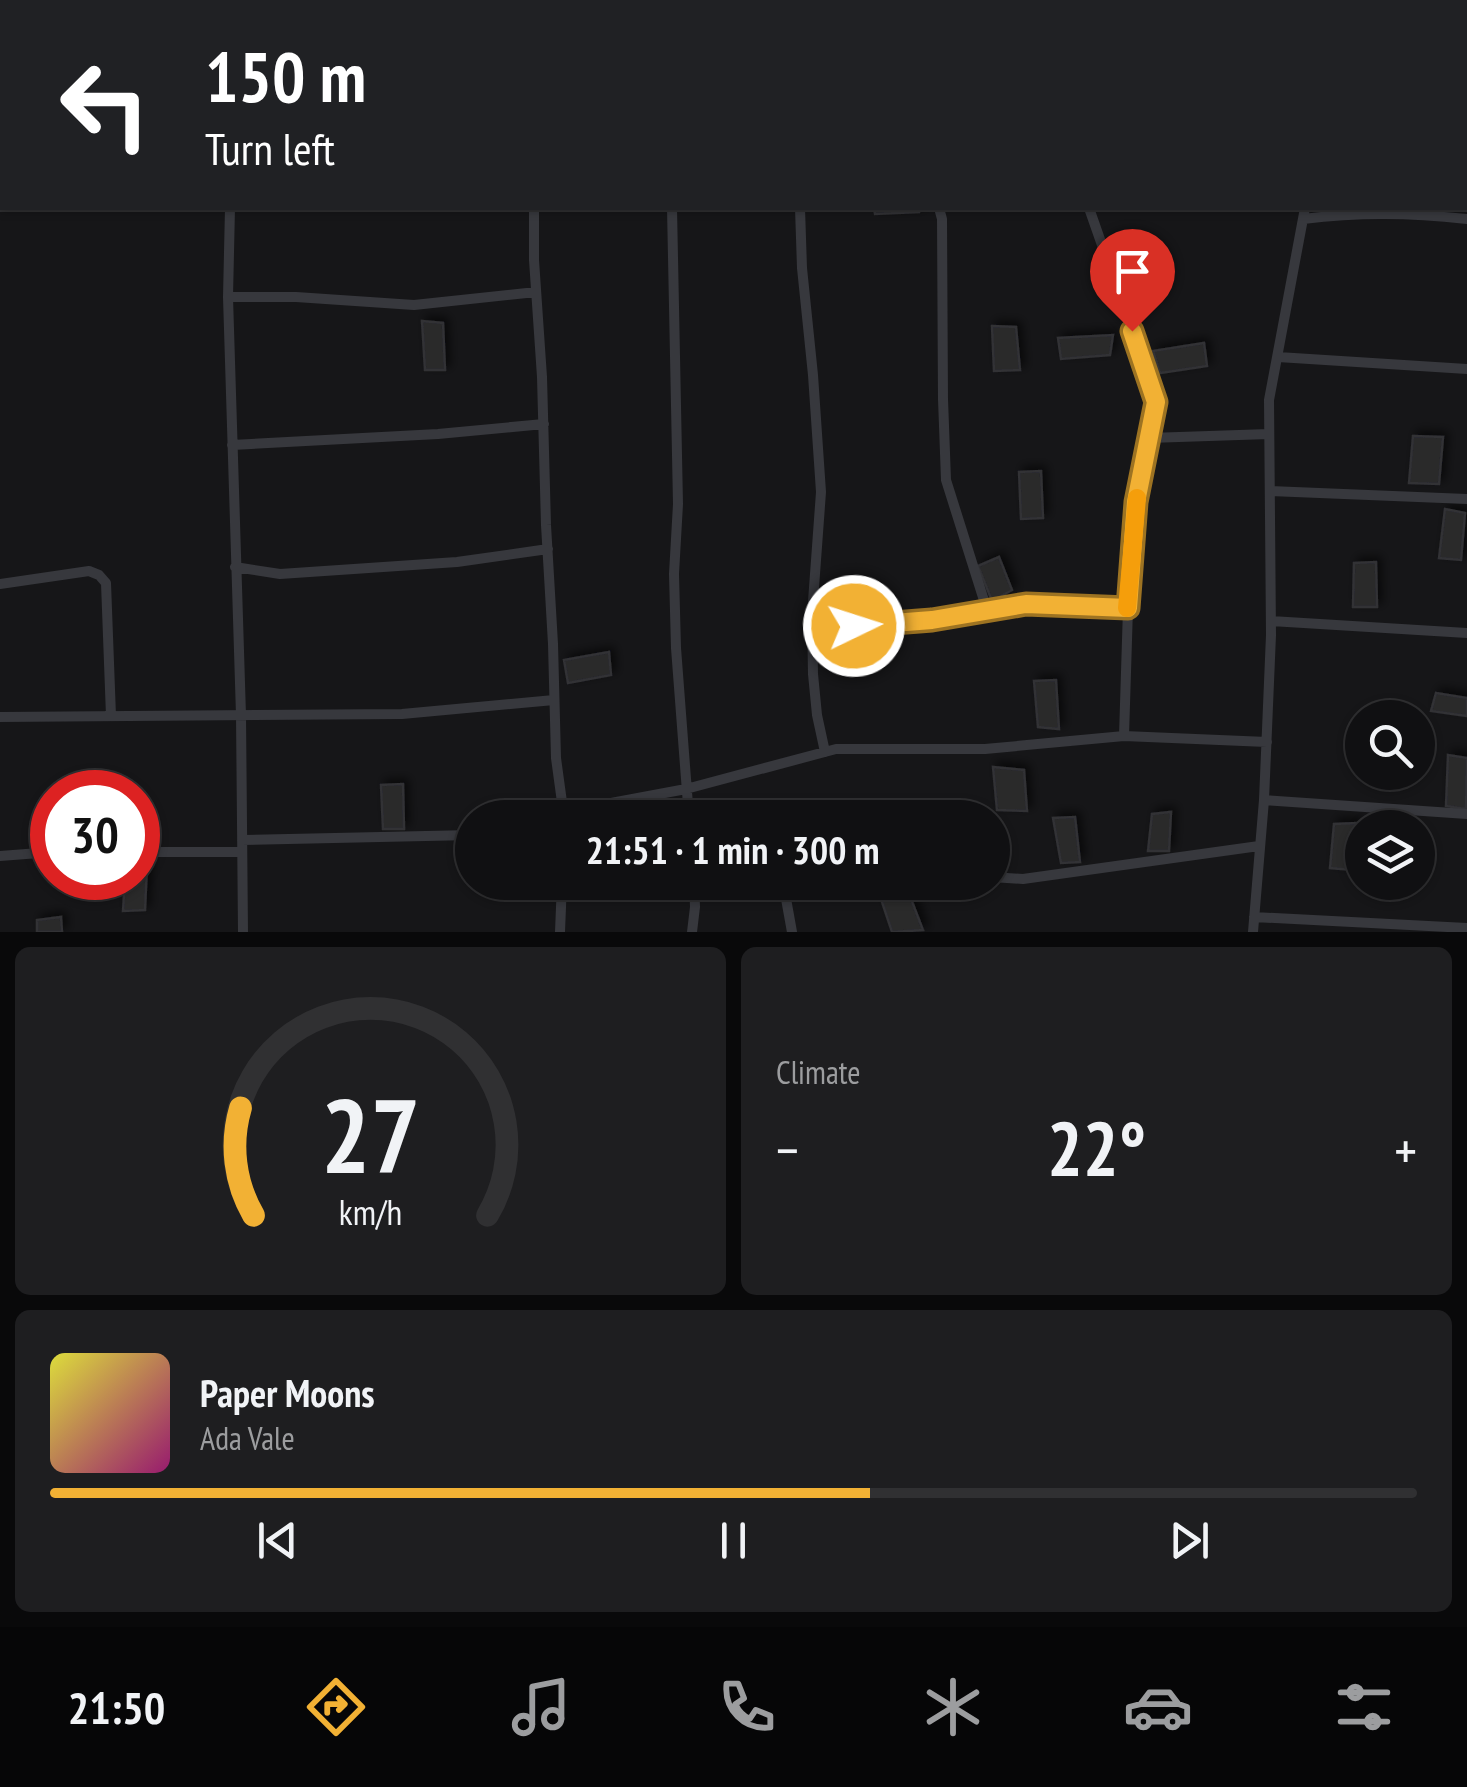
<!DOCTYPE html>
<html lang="en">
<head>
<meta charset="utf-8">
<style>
  body { margin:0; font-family:"PT Sans Narrow",sans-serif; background:#1e1e20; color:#f1f3f6; height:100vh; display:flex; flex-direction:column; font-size:38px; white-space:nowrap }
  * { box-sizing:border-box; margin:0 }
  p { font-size:32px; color:#9c9d9f }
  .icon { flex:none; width:55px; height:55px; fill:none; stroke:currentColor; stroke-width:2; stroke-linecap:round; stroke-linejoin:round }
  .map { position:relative; height:932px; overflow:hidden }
  .side { display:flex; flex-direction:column; gap:15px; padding:15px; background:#09090a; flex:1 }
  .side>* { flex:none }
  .banner { position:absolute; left:0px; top:0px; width:1468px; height:210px; box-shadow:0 2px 8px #0004,0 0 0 2px #303032; background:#202124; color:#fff; overflow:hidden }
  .fabs { position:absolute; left:1345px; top:700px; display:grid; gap:20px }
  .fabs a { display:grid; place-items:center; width:90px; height:90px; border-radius:50%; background:#101012; box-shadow:0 2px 8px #0004,0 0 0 2px #303032; font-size:50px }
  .speed { position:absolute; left:30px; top:770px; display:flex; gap:20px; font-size:50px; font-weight:700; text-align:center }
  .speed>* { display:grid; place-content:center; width:130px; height:130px; border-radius:50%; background:#101012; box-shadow:0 2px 8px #0004,0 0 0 2px #303032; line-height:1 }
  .speed .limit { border:15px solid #d22; background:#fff; color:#111 }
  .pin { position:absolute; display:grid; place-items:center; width:85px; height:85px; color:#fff; margin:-102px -42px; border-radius:50% 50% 50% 0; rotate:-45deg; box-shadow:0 0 10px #0007 }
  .pin .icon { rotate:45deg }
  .me { position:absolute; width:110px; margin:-55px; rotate:86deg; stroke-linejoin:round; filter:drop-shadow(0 0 8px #0008) }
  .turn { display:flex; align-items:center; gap:35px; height:210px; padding:0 40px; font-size:45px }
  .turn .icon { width:130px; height:130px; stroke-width:2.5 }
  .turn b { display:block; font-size:70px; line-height:85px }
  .big { font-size:75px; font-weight:800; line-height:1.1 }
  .side .widget { flex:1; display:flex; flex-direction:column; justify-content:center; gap:15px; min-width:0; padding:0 35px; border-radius:15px; background:#1e1e20 }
  .side .dial { align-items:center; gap:0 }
  .dial svg { height:260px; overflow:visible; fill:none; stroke:#303032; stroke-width:7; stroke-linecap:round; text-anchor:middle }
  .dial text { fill:#f1f3f6; stroke:none }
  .song { display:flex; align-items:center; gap:30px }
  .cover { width:120px; height:120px; border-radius:15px; background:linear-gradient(135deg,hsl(60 70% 55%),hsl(320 70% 35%)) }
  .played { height:10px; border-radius:5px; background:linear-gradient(90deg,#f2b134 60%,#303032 60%) }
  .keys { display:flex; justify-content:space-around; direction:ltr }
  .heat { display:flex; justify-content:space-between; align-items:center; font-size:55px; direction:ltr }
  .side .tiles { flex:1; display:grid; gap:15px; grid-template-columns:1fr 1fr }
  .widget:last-child { grid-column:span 2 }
  .trip { position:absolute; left:455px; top:800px; width:555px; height:100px; border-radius:50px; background:#101012; box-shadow:0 2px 8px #0004,0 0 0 2px #303032; font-weight:800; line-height:100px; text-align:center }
  .tabs { display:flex; height:160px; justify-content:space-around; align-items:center; background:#060607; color:#9c9d9f }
  .tabs .icon { width:70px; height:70px }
  .tabs .selected { color:#f2b134 }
  .tabs b { font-size:45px; color:#f1f3f6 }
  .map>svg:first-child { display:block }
  .building { fill:#29292c; stroke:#303034; stroke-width:2.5; filter:url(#shadow) }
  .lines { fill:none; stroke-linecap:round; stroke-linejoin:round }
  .street { stroke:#37383d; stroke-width:10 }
  .route-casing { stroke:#9d7322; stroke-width:25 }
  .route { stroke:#f2b134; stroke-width:18 }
  .slow { stroke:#f59e0b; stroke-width:18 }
</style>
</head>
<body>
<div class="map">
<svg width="1467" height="932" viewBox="0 0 1467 932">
  <defs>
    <filter id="shadow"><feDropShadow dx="4.5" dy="-4.5" stdDeviation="5" flood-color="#0009"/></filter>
  </defs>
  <rect width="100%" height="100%" fill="#161618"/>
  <path class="building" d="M874 208H919V212L875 214Z
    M422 321 443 323 445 370H425Z
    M992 326 1016 327 1020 370 994 371Z
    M1113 335 1110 355 1061 359 1058 338Z
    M1204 343 1207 366 1160 373 1153 351Z
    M1413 436 1443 437 1439 484 1409 483Z
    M1041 471 1043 518 1021 519 1019 472Z
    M1445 509 1465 513 1461 560 1439 558Z
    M999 557 1012 590 992 601 978 566Z
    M1376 562 1377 607H1353L1354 563Z
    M609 652 611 675 568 683 564 660Z
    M1056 680 1059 729 1038 727 1034 681Z
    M1436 693 1467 698V716L1431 711Z
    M1448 755 1467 758 1466 809 1446 806Z
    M993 767 1024 770 1027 811 997 810Z
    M403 784 404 829H383L381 785Z
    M1171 812 1169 851H1148L1152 814Z
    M1075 817 1080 862 1061 863 1053 818Z
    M1357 823 1352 870 1330 868 1334 824Z
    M138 864 147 865 145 910 123 911 125 878H138Z
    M906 886 923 930 892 932 880 896Z
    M61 917 62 932H37V920Z"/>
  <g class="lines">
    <path class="street" d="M724 0 740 2
      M1015 0 1016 2
      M253 2V0
      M569 2V0
      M690 2V0
      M908 2 924 0
      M1358 2 1359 0
      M0 40H2
      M1465 84 1467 76
      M0 181H2
      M230 208 228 297 241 715 243 932
      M534 208V260L542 377 546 525 553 644 556 758 564 817
      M672 208 678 504 674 574 676 648 689 818
      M800 208 802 268 813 375 821 492 812 615 813 674 817 715 825 752
      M939 208 942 219 943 399 946 480 987 610
      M1303 219C1362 212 1408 213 1467 219
      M228 297H296L414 305 536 292
      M1278 357 1467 369
      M1149 438 1269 434
      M232 445 438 434 544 424
      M1270 491 1467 499
      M235 567 280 574 457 562 548 549
      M0 584 89 571 99 575 106 583 111 716
      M812 615 854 626 932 620 1026 604 1128 608 1136 502 1157 402 1089 208
      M1271 621 1467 633
      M0 717 402 714 554 700
      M1124 736 1128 608
      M1264 800 1467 814
      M563 812 686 789 836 749H985L1124 736 1267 742
      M242 840 472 835
      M138 852H242
      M0 856 52 852
      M992 877 1023 879 1259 846
      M783 882 792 932
      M868 883 872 882
      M1254 917 1467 928
      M560 932 562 882
      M692 932 695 907 694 882
      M1253 932 1264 800 1271 635 1269 400 1305 208"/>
  </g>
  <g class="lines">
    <defs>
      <path id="route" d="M854 626 932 620 1026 604 1128 608 1136 502 1156 402 1132 331"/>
    </defs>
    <use href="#route" class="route-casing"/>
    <use href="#route" class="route"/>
    <path class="slow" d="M1127 608 1137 498"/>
  </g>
</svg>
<div class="fabs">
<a><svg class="icon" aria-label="search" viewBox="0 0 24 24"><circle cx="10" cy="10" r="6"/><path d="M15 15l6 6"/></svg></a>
<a><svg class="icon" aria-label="layers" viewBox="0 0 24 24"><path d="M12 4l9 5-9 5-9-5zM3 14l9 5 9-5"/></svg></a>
</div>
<div class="speed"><div class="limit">30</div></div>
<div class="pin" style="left:1132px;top:331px;background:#d93025"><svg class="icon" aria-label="arrive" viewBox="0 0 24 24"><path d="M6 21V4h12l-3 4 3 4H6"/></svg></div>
<svg class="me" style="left:854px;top:626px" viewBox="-20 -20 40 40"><circle r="17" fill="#f2b134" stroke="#fff" stroke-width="3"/><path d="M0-11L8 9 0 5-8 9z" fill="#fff"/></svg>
<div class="trip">21:51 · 1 min · 300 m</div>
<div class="banner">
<div class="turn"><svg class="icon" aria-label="left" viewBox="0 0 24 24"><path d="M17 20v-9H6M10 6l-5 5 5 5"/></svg><div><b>150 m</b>Turn left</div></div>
</div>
</div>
<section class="side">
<div class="tiles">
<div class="widget dial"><svg viewBox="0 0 100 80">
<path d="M14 69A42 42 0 1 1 86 69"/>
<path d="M14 69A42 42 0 0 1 10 36" stroke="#f2b134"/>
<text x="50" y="56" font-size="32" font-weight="700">27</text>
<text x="50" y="72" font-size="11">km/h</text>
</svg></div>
<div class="widget"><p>Climate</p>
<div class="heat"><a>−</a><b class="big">22°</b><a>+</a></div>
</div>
<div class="widget">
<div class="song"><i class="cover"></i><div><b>Paper Moons</b><p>Ada Vale</p></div></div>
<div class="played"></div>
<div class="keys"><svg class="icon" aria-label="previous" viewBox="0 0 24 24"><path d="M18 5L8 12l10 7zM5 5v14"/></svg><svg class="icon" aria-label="pause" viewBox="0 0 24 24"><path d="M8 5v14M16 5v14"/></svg><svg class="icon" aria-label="next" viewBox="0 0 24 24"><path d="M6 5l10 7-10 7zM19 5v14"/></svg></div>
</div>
</div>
</section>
<nav class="tabs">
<b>21:50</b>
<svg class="icon selected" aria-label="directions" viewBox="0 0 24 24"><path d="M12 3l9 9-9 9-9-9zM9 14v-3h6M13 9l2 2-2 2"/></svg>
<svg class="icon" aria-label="music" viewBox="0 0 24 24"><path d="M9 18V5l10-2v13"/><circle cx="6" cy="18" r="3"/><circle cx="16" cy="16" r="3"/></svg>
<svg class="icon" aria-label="phone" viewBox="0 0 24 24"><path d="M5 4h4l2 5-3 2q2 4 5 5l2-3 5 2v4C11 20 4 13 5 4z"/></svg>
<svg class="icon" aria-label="climate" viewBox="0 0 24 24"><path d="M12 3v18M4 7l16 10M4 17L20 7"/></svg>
<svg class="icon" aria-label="car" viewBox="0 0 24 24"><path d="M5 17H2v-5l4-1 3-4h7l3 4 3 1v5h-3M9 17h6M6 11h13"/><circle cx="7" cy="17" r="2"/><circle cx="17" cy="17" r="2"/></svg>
<svg class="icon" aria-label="filters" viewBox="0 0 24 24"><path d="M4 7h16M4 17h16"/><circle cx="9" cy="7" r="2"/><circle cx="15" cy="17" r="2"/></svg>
</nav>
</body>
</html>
